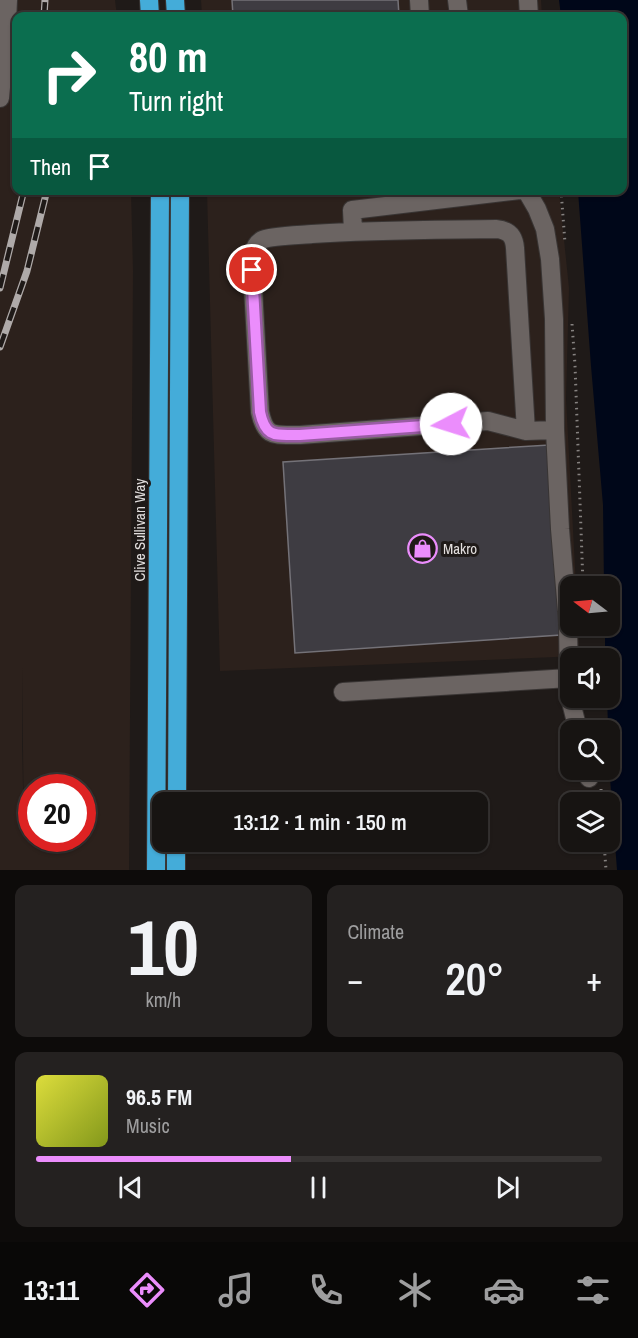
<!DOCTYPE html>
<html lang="en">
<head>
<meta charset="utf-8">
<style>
  body { margin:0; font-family:"Archivo Narrow",sans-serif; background:#242120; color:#f1f3f6; height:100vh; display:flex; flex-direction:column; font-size:22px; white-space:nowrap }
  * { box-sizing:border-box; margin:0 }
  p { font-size:20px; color:#9e9e9f }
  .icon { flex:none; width:33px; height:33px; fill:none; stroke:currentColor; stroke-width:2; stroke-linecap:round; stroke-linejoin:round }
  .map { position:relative; height:870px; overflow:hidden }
  .details { display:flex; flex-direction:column; gap:15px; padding:15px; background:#0d0b0a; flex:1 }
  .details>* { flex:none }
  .banner { position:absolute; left:12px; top:12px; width:615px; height:183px; border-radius:12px; box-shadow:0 2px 4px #0004,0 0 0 2px #363332; background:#0b6e4f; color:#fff; overflow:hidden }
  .needle { width:39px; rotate:286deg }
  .controls { position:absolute; left:560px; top:576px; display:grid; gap:12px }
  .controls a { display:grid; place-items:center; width:60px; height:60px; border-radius:12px; background:#171412; box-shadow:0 2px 4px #0004,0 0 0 2px #363332; font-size:30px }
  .speed { position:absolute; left:18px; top:774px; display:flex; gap:12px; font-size:30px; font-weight:700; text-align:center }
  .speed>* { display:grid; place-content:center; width:78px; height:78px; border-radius:50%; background:#171412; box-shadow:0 2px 4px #0004,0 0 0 2px #363332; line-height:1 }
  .speed .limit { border:9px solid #d22; background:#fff; color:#111 }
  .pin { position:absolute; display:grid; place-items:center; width:51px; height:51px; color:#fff; margin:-26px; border:3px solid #fff; border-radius:50%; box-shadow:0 2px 6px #0007 }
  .me { position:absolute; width:66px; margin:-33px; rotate:265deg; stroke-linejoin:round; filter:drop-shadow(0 0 4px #0008) }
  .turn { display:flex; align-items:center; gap:21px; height:126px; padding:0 18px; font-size:27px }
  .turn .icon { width:78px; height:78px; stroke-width:2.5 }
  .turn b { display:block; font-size:42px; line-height:51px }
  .then { display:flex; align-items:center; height:57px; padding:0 18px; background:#0003; gap:12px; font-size:22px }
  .big { font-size:45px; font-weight:600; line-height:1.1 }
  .details .tile { flex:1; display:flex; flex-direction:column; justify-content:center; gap:9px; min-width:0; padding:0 21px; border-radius:12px; background:#242120 }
  .details .dial { align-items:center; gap:0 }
  .dial b { font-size:78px; line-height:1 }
  .song { display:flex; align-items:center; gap:18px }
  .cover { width:72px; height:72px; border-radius:9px; background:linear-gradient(135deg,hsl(60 70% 55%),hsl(70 70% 35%)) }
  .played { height:6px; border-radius:3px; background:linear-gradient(90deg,#eb8dfc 45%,#363332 45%) }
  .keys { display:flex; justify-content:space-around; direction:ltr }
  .heat { display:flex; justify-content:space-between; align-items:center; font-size:33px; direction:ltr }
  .details .tiles { flex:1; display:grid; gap:15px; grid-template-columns:1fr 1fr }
  .tile:last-child { grid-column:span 2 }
  .trip { position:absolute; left:152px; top:792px; width:336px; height:60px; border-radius:12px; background:#171412; box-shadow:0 2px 4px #0004,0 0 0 2px #363332; font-weight:600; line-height:60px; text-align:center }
  .tab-bar { display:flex; height:96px; justify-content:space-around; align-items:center; background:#090807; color:#9e9e9f }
  .tab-bar .icon { width:42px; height:42px }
  .tab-bar .active { color:#eb8dfc }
  .tab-bar b { font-size:27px; color:#f1f3f6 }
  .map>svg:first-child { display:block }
  .built { fill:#2c211c; fill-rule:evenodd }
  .water { fill:#000719 }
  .building { fill:#3e3c42; stroke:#747278; stroke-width:1.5 }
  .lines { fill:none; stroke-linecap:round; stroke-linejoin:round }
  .minor-casing { stroke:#393534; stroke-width:20 }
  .highway-casing { stroke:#393534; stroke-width:20 }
  .path { stroke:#868280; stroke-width:3; stroke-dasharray:1.5 4.5; stroke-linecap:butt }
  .minor { stroke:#6b6462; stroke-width:18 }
  .highway { stroke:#44acd9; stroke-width:18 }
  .rail-casing { stroke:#afaaa9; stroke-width:7 }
  .rail { stroke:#1f1a18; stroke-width:4.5; stroke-dasharray:14; stroke-linecap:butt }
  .route-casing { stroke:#995ca4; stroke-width:15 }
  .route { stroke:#eb8dfc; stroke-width:10 }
  .labels { text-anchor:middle; stroke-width:6; stroke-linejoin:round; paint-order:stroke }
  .street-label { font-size:15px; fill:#e3dfde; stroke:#1f1a18 }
  .poi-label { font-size:15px; fill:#e3dfde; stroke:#1f1a18; text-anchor:start }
</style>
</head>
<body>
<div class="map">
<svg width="638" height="870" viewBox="0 0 638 870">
  <rect width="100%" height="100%" fill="#1f1a18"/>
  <path class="built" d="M0 0H115L117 16H16V190L131 191 133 271 129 870H0ZM22 668 24 830 22 744ZM32 788H82V838H32Z
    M201 0H541L542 16H202Z
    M207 191H559L569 288 566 399 576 586H570V626H578L579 656 220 671Z"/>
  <path class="water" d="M559 0H638V870H617L610 778 607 698H609V658H605V626H609V586H604L603 505 591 366 578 191 622 190V16H561Z"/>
  <path class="building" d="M232 0H398L399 16H233Z
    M549 445 561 635 295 653 283 462Z"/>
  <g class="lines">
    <defs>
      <path id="minor" d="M419 0 420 16
        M457 0 459 16
        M528 0 529 16
        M0 98 7 22 8 0
        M526 190 537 209 545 229 550 259 554 319 555 430 560 529 568 623 569 694 578 730
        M353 231 352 210 520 190
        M526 431 515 248C514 236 509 230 496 229 435 230 373 230 312 234 301 235 269 236 262 240 252 246 252 260 252 270L260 412C266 440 276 434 300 435L488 421 526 431 555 430
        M343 692 569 678
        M587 770 589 778"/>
      <path id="highway" d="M149 0 150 16
        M175 0 176 16
        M177 802 180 190
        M156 870 160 190
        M176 870V842"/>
    </defs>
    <use href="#minor" class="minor-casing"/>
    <use href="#highway" class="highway-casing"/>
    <path class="path" d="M561 190 565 243
      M572 324 575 365 583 584
      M601 789 602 802
      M604 842 606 870"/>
    <use href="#minor" class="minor"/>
    <use href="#highway" class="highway"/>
    <defs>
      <path id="rail" d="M44 16 45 0
        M0 288 24 190
        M0 347 27 271 47 190"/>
    </defs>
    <use href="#rail" class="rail-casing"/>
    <use href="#rail" class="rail"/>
  </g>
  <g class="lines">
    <defs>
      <path id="route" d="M252 270 260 412C266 440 277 434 300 435L451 424"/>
    </defs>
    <use href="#route" class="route-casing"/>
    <use href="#route" class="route"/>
  </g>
  <defs>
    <symbol id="shop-ring" viewBox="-11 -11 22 22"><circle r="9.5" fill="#1f1a18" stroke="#eb8dfc" stroke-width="1.5"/><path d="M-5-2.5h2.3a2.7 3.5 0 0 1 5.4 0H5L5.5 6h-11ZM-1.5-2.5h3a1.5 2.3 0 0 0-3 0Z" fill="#eb8dfc"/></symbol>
  </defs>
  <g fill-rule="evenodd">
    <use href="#shop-ring" x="406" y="532" width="33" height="33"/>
  </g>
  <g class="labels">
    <g class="street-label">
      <text transform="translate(140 530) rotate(-90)" y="5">Clive Sullivan Way</text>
    </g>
    <g class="poi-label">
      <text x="443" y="554">Makro</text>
    </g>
  </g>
</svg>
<div class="controls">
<a><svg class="needle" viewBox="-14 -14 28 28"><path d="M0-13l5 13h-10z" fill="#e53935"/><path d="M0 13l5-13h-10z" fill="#9e9e9f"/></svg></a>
<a><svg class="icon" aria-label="sound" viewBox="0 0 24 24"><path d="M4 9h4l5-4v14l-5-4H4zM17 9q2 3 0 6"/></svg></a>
<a><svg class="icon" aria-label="search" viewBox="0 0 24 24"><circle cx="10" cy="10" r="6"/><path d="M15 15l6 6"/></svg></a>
<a><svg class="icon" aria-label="layers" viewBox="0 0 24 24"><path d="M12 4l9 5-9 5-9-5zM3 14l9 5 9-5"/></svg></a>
</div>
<div class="speed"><div class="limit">20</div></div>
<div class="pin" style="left:252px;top:270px;background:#d93025"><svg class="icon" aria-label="arrive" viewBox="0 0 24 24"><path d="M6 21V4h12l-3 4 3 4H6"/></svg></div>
<svg class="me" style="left:451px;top:424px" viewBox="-20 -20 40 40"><circle r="19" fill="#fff"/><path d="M0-13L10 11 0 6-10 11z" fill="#eb8dfc"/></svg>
<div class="trip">13:12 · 1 min · 150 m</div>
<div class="banner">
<div class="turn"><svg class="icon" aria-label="right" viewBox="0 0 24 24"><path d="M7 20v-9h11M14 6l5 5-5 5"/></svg><div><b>80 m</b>Turn right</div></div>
<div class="then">Then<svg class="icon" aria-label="arrive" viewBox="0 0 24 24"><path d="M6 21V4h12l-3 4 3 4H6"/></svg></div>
</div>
</div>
<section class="details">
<div class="tiles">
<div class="tile dial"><b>10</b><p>km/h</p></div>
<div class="tile"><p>Climate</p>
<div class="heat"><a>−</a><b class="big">20°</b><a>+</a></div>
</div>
<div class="tile">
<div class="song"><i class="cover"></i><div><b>96.5 FM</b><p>Music</p></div></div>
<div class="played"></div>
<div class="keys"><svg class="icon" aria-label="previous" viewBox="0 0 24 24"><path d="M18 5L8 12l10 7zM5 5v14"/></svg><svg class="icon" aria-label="pause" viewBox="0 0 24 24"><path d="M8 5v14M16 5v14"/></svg><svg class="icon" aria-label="next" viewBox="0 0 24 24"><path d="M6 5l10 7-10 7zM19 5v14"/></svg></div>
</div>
</div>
</section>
<nav class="tab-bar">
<b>13:11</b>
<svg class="icon active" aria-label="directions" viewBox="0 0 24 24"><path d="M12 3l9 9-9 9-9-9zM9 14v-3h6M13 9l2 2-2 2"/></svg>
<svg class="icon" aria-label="music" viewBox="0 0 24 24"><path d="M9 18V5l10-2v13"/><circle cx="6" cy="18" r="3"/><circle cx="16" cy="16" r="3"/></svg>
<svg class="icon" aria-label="phone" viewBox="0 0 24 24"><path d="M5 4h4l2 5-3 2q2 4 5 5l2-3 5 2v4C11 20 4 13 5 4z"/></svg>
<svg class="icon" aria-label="climate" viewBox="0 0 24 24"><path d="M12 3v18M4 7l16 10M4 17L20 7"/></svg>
<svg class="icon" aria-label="car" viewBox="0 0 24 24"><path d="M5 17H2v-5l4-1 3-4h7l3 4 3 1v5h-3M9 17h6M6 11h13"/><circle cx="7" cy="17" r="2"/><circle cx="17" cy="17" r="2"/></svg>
<svg class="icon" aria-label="filters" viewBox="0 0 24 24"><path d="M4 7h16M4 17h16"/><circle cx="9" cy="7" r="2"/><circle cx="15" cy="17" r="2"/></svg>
</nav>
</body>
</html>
